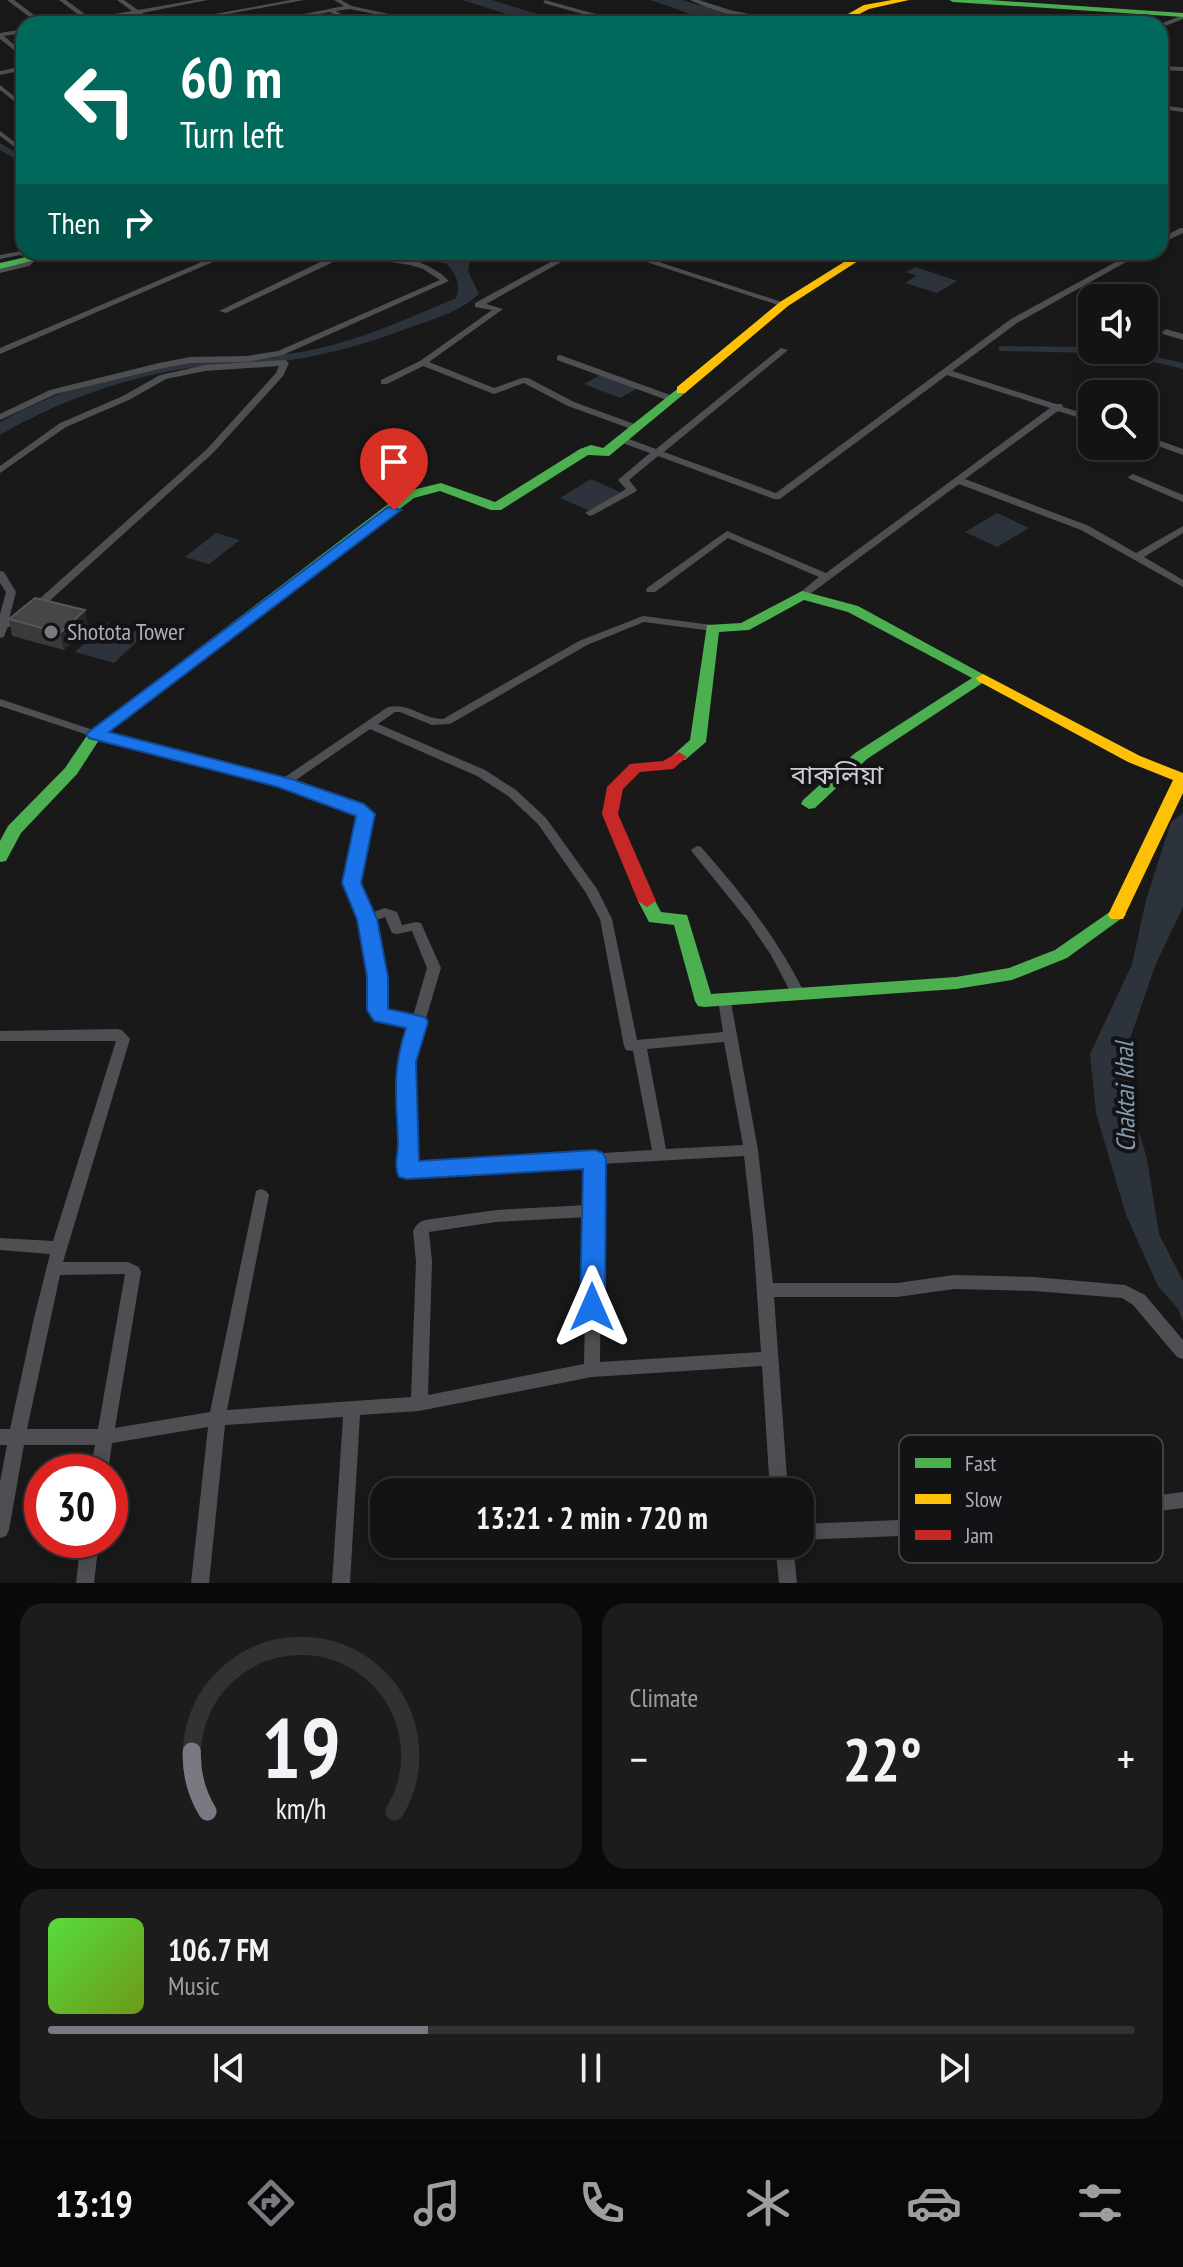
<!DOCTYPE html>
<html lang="en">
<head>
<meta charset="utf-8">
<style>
  body { margin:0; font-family:"PT Sans Narrow","Noto Sans Bengali",sans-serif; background:#1c1c1c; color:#f1f3f6; height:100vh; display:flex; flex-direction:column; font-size:30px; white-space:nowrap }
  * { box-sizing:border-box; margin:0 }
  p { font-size:26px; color:#9d9ea0 }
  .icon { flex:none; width:44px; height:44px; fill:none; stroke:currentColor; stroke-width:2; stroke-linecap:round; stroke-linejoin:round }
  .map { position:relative; height:1583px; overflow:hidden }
  .side { display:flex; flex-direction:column; gap:20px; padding:20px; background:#0a0a0a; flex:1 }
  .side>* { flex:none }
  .hud { position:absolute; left:16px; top:16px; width:1152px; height:244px; border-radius:24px; box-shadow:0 4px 20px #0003,0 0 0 2px #323233; background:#00695c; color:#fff; overflow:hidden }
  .controls { position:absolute; left:1078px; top:284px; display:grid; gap:16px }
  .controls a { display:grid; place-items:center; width:80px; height:80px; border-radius:16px; background:#131313; box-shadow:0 4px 20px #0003,0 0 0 2px #323233; font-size:40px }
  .speed { position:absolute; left:24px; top:1454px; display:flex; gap:16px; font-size:40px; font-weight:700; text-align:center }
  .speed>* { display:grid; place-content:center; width:104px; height:104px; border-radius:50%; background:#131313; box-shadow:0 4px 20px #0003,0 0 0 2px #323233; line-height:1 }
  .speed .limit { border:12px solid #d22; background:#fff; color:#111 }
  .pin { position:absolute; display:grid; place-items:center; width:68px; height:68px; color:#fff; margin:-82px -34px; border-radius:50% 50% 50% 0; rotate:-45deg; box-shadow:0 0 8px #0007 }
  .pin .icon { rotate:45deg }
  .me { position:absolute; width:88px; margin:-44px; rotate:0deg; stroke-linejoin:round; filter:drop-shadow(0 0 6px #0008) }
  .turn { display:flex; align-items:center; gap:28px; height:168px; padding:0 32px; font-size:36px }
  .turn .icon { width:104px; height:104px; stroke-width:2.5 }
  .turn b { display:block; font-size:56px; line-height:68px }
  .then { display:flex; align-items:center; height:76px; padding:0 32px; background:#0003; gap:16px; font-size:30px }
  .big { font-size:60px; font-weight:600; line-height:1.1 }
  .side .tile { flex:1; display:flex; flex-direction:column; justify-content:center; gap:12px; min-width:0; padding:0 28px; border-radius:24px; background:#1c1c1c }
  .side .dial { align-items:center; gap:0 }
  .dial svg { height:208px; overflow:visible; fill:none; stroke:#323233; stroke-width:7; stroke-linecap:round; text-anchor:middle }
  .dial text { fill:#f1f3f6; stroke:none }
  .song { display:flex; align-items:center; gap:24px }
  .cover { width:96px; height:96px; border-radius:12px; background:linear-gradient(135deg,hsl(110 70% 55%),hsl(80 70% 35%)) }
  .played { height:8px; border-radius:4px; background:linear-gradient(90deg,#797a81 35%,#323233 35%) }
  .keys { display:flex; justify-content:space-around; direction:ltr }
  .heat { display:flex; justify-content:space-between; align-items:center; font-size:44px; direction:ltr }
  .side .tiles { flex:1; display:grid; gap:20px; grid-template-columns:1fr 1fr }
  .tile:last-child { grid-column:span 2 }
  .trip { position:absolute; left:370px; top:1478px; width:444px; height:80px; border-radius:24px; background:#131313; box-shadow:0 4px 20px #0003,0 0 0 2px #323233; font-weight:600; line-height:80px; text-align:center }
  .menu { display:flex; height:128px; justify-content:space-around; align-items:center; background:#080808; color:#9d9ea0 }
  .menu .icon { width:56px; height:56px }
  .menu .current { color:#797a81 }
  .menu b { font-size:36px; color:#f1f3f6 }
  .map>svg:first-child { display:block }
  .water { fill:#2d333b }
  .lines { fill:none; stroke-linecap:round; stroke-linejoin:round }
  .canal { fill:#2d333b; fill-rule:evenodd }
  .street { fill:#4e4f52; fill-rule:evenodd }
  .fast { fill:#4caf50; fill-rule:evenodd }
  .slow { fill:#ffc107; fill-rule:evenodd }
  .jam { fill:#c62828; fill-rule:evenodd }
  .wall { fill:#3a3a3b }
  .shaded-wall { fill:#272728 }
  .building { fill:#464649; stroke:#56575a; stroke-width:2 }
  .route { fill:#1a73e8; stroke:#114b97; stroke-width:2 }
  .poi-dot { fill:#797a81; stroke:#131315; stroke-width:3 }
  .labels { text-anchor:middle; stroke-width:8; stroke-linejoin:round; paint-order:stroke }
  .poi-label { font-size:24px; fill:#acafb9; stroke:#131315; text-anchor:start }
  .neighbourhood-label { font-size:26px; fill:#ccced5; stroke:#131315 }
  .water-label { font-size:26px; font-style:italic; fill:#859ab1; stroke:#131315 }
  .key { fill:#131315; stroke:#414246; stroke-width:2 }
  .key-label { font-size:22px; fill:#acafb9 }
</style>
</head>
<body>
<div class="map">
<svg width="1183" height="1583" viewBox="0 0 1183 1583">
  <rect width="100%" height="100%" fill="#191919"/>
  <path class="water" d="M462 0H492L570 24H539Z
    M650 0H682L764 24H720Z
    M366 252H489L470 261 468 271 479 294C461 311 437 318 414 326 367 344 318 358 267 363 241 366 214 365 188 368 123 378 56 402 0 435V422C49 394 122 370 179 363 220 358 260 359 301 352 356 342 405 320 456 298 461 284 456 272 445 263Z
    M916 267 957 281 937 293 905 283 916 276 906 272Z
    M602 374 638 388 620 398 584 384Z
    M591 479 620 492 590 511 560 498Z
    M997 513 1029 528 997 547 965 532Z
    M216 533 240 540 209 564 185 557Z
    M107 623 145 634 114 663 75 652Z
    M1183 813V907L1155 966 1130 1039 1131 1104 1147 1159 1159 1234 1183 1281V1322L1178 1309 1158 1286 1126 1215 1096 1113 1090 1054 1132 964 1146 900 1171 822Z"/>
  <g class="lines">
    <path class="canal" d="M0 143 24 157V164L0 150Z
      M1003 346 1092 347V350H1098L1092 353 999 351V347Z
      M1105 350H1127L1183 363V369Z"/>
    <path class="street" d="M7 0H14L46 24H39Z
      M59 0H66L90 18 132 11 117 0H124L138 10 195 0H208L142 13 158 24H151L136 14 90 23 64 24 84 19Z
      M291 0H304L174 24H160Z
      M334 0H341L352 6 434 24H422L350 9 336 11 357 24H350L330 12 267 24H254L344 6Z
      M545 0 628 23 629 24H619L543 3Z
      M690 0H699L730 10 796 24C764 24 718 14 690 0Z
      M1183 15V19L1160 28V24Z
      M24 29V33L4 36 24 53V58L0 39V33Z
      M24 66V70L0 75V71Z
      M1160 66 1183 67V71L1160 70Z
      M0 85 24 104V109L0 90Z
      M1160 105 1183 108V112L1160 109Z
      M0 131 24 149V154L0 136Z
      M1180 228H1183V233L1160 244V239Z
      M21 251 38 258 29 266 0 273V269L23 262 28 259 20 255 0 259V255Z
      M225 252H236L0 354V348Z
      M341 252C376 252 423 254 449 281L283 355 247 362 190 363 159 369 56 394 0 420V414L50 390 159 363 190 357 247 356 278 351 440 280 423 269 410 265 348 255 226 313 219 311Z
      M569 252H579L486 304 503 309 429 362 494 388 522 378H528L574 402 640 426V430H634L568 406 524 383 494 394 423 366 387 384H381V380L420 361 492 310 475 307V303Z
      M616 252H628L788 304 781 306Z
      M1134 252H1144L1017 323 952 371 1056 404H1062L1063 407 1092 416V422L1058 411 965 479 1089 526 1136 553 1183 526V533L1144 557 1183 580V587L1081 530 959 484 806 597 802 598 797 595 819 577 728 538 655 592H647L646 590 647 588 727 531 826 573 1050 408 947 375 780 499H774L658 456 629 480 637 490 635 492 593 515 590 516 585 513 626 489 618 480 650 453 620 442V438H626L656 449 781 348 788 350 664 452 776 493 1011 319Z
      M1166 329 1183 334V340L1163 334 1162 332Z
      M560 355 673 396 674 398 673 400H667L557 360V356Z
      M285 360 289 363 283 376 213 453 35 614 7 628 4 637 0 638V614L6 592 0 583V571L4 572 16 592 9 619 27 610 207 449 276 373 279 366 205 371 166 379 129 400 66 427 0 473V466L60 423 123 396 160 375 205 365Z
      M1144 435 1183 449V455L1144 441Z
      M1133 474 1183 495V502L1130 479 1128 477Z
      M643 616 712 625 717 628 712 631 644 622 587 645 450 724 432 725 400 712H395L378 724 485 770 516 790 546 818 597 889 612 919 637 1040 723 1032 718 1000 720 997H730L758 1150 773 1283H897L954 1275 1034 1277 1125 1285 1145 1295 1183 1340V1359L1177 1357 1133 1305 1122 1298 1034 1291 954 1289 897 1297H774L788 1492H770L762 1366 592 1377 419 1411 360 1415 350 1583H332L343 1417 225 1425 209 1583H191L208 1427 112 1443 108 1472H90L95 1445H24L9 1530 6 1536 0 1538V1482L7 1445H0V1429H10L34 1318 50 1254 0 1250V1238L53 1241 116 1041H0V1031L117 1029 122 1030 130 1039 63 1262H128L139 1267 141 1272 115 1428 210 1412 256 1191 261 1189 266 1191 269 1195 227 1410 411 1397 416 1261 413 1231C416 1225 419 1222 425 1220L496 1210 587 1205V1165L407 1177 402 1175 400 1171 403 1143 397 1100 399 1062 410 1026 377 1019 371 1010V977L361 919 345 883 360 815 353 811 280 786 91 736 0 706V699L99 732 282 779 388 707C411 703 422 719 443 719L579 641ZM370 729 477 776 508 796 538 824 586 893 600 919 624 1046 626 1050 633 1051 652 1150 415 1165 417 1143 411 1100 413 1062 441 968 421 923 416 922 402 925 397 912 385 908 371 913 357 883 372 814 361 805 293 782ZM385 917 392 933 397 934 412 931 427 968 413 1016 386 1012 385 1010V977L374 921ZM724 1042 743 1145 666 1149 647 1049ZM744 1156 753 1236 761 1352 600 1362 602 1164ZM587 1217 584 1364 428 1395 432 1261 429 1232 496 1222ZM125 1274 98 1429H27L60 1275Z
      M697 846 701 847C741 892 777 938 804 992L802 995H792L771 955 748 921 693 853 691 850Z
      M1183 1492V1508L998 1532 800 1540V1524L998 1516Z
      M81 1540H99L94 1583H76Z
      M775 1544H793L797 1583H779Z"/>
    <path class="fast" d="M949 0H989L1183 13V17L953 2Z
      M48 252H67L0 269V263Z
      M681 386 687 390 685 393 609 456 588 455 501 510H491L440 491 414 498 101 737 77 774 21 833 6 861 0 862V841L8 826 65 768 90 731 404 492 441 483 495 502 580 449 591 445 603 448Z
      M802 591 858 606 990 678 867 759 815 808 809 809 801 804 803 800 855 753 972 678 848 612 804 600 749 630 719 632 706 742 685 760H673L671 757 690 740 707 625 741 623Z
      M647 895 653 897 661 912 687 915 711 994 956 977 1009 968 1055 950 1111 911H1123L1126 915 1067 958 1012 980 956 989 704 1007 698 1006 695 1001 674 925 649 922 638 901Z"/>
    <path class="slow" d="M892 0H909L869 9 840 24H830L864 5Z
      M860 252H872L788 306 685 393H677V387L780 302Z
      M983 674 1140 756 1183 773V793L1123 919H1111L1108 915 1173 780 1128 762 978 681 976 678Z"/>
    <path class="jam" d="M679 752 687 757 673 769 640 772 623 789 618 814 656 901 647 907 638 901 602 814 607 787 630 764 663 761Z"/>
  </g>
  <path class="wall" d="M9 619 88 627 64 650 12 636Z"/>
  <path class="shaded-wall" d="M85 610 88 627 64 650 60 633Z"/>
  <path class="building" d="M35 598 85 610 60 633 9 619Z"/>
  <path class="route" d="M388 507 401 510 109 732 291 779 364 804 375 814 361 883 377 919 388 977V1009L425 1017 428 1022 416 1062 419 1161 595 1150 603 1153 606 1159 605 1307 601 1314 592 1317 584 1314 580 1307 583 1169 407 1179 399 1177C393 1165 399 1152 398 1140 396 1096 392 1071 406 1028L374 1021 367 1010V977L357 919 342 883 356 816 278 787 89 738 86 734Z"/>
  <circle class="poi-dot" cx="51" cy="632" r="8"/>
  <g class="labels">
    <g class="poi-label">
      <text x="67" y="640">Shotota Tower</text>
    </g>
    <g class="neighbourhood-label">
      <text x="837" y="784">বাকলিয়া</text>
    </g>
    <g class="water-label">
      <text transform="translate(1125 1097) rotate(-91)" y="9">Chaktai khal</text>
    </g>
  </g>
  <rect x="899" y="1435" width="264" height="128" rx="12" class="key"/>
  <rect x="915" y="1458" width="36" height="10" fill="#4caf50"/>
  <rect x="915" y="1494" width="36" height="10" fill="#ffc107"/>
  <rect x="915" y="1530" width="36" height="10" fill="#c62828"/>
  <g class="key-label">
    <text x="965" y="1471">Fast</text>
    <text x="965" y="1507">Slow</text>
    <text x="965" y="1543">Jam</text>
  </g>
</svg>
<div class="controls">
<a><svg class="icon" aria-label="sound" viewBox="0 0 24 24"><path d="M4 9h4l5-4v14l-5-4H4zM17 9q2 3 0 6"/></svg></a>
<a><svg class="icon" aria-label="search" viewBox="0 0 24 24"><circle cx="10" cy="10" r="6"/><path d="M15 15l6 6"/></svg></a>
</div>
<div class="speed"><div class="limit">30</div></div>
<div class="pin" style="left:394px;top:510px;background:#d93025"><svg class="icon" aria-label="arrive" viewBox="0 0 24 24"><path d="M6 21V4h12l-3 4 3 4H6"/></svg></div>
<svg class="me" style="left:592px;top:1307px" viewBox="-20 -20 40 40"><path d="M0-17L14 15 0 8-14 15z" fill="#1a73e8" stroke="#fff" stroke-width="4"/></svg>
<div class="trip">13:21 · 2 min · 720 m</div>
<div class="hud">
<div class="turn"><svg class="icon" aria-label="left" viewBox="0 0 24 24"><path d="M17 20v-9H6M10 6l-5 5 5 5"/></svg><div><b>60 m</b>Turn left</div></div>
<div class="then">Then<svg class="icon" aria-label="right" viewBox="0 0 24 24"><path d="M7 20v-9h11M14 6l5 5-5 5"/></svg></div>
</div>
</div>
<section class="side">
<div class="tiles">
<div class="tile dial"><svg viewBox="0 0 100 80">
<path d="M14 69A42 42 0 1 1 86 69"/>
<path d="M14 69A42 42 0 0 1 8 46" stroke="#797a81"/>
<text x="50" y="56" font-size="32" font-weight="700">19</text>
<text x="50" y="72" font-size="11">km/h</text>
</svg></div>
<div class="tile"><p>Climate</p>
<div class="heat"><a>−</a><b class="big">22°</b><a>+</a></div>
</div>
<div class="tile">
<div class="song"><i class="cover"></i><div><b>106.7 FM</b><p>Music</p></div></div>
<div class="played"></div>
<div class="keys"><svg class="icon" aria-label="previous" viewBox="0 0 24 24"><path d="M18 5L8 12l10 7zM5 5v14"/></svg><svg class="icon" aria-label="pause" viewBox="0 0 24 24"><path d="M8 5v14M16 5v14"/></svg><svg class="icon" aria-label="next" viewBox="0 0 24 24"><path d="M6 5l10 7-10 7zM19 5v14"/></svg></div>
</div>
</div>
</section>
<nav class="menu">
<b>13:19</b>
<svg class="icon current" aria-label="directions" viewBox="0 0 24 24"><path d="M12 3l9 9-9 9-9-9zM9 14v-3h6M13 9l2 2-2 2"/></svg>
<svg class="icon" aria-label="music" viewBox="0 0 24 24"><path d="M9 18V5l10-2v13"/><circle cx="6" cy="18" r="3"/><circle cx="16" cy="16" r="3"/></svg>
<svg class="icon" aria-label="phone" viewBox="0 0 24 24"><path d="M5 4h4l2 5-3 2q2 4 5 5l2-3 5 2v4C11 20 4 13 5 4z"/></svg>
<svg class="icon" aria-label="climate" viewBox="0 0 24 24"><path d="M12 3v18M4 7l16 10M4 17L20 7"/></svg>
<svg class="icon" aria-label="car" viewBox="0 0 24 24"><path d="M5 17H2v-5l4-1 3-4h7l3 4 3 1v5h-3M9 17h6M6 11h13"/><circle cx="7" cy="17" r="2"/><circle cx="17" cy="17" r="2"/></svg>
<svg class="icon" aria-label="filters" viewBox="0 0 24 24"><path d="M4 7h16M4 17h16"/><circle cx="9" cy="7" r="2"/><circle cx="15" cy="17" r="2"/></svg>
</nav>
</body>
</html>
